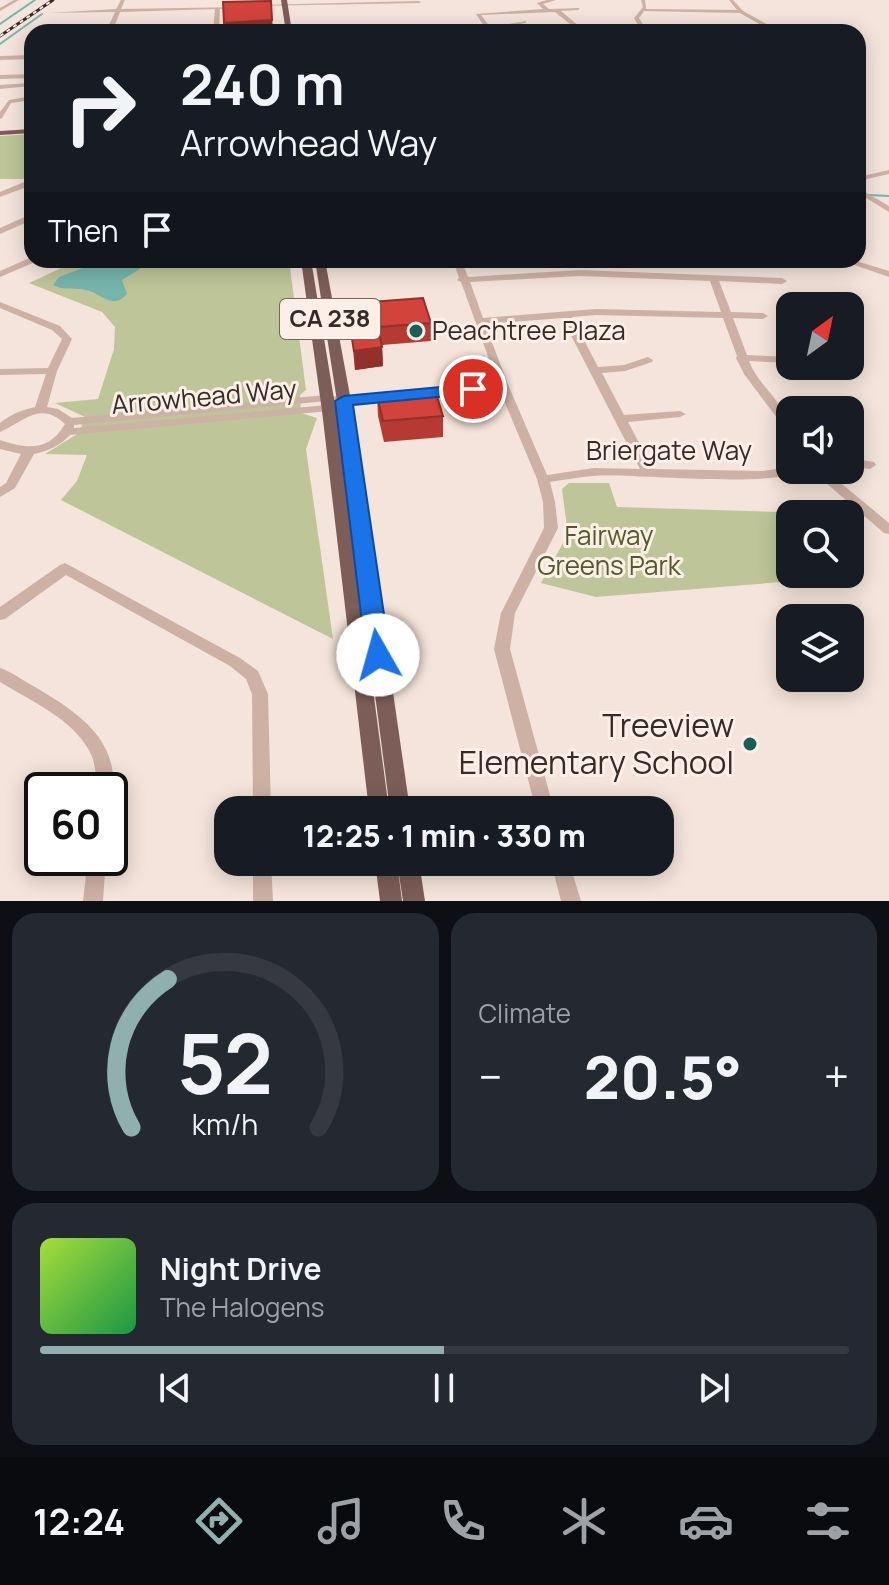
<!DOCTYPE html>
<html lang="en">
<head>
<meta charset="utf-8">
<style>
  body { margin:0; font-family:Manrope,sans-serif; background:#242831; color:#f1f3f6; height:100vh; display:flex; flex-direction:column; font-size:30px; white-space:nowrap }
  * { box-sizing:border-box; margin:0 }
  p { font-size:26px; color:#9ea1a6 }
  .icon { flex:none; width:44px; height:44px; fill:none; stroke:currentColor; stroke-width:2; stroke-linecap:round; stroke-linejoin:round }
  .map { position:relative; height:901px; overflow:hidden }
  .drawer { display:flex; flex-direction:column; gap:12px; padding:12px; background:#0d0f14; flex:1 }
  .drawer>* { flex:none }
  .banner { position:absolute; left:24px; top:24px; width:842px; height:244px; border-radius:24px; box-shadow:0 4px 20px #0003; background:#171b24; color:#f1f3f6; overflow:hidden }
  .needle { width:52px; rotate:33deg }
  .buttons { position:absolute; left:776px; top:292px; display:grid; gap:16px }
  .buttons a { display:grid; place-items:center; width:88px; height:88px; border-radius:16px; background:#171b24; box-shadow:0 4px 20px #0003; font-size:40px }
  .speed { position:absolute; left:24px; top:772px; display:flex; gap:16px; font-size:40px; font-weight:700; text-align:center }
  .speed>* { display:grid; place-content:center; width:104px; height:104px; border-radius:50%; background:#171b24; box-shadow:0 4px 20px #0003; line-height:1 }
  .speed .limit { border:4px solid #111; border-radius:12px; background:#fff; color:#111 }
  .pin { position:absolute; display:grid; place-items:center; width:68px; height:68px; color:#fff; margin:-34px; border:4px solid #fff; border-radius:50%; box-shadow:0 2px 8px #0007 }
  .me { position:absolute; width:88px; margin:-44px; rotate:353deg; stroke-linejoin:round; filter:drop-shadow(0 0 6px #0008) }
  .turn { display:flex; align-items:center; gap:28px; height:168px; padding:0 24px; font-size:36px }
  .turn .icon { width:104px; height:104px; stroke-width:2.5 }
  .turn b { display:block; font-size:56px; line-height:68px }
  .then { display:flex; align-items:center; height:76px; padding:0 24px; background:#0003; gap:16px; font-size:30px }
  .big { font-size:60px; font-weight:800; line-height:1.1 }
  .drawer .tile { flex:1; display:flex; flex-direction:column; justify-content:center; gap:12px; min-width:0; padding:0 28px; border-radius:24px; background:#242831 }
  .drawer .dial { align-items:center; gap:0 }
  .dial svg { height:208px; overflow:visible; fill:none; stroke:#363941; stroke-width:7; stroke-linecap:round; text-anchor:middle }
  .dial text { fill:#f1f3f6; stroke:none }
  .song { display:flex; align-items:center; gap:24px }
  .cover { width:96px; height:96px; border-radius:12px; background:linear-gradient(135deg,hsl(80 70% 55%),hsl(140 70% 35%)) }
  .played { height:8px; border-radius:4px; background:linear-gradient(90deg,#8fb0ae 50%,#363941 50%) }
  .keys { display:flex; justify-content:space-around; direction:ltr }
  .heat { display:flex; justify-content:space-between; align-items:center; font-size:44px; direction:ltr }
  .drawer .tiles { flex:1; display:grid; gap:12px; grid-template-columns:1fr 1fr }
  .tile:last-child { grid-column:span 2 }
  .trip { position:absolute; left:214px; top:796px; width:460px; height:80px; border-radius:24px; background:#171b24; box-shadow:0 4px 20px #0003; font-weight:800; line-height:80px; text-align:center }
  .tabs { display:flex; height:128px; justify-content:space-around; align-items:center; background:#090b0e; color:#9ea1a6 }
  .tabs .icon { width:56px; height:56px }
  .tabs .current { color:#8fb0ae }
  .tabs b { font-size:36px; color:#f1f3f6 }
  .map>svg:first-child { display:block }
  .green { fill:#bec599 }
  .water { fill:#77b5ac }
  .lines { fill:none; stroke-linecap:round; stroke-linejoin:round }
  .stream { stroke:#77b5ac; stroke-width:2 }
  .minor { fill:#ceb1a5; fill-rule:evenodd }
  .major { fill:#7d5d57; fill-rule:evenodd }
  .rail-casing { stroke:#392a27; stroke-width:3 }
  .rail { stroke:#fbefe8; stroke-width:2; stroke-dasharray:4; stroke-linecap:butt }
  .wall { fill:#b53a33 }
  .shaded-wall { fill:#933029 }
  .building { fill:#d2443b; stroke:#933029; stroke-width:2 }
  .route { fill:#1a73e8; stroke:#114b97; stroke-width:2 }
  .poi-dot { fill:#185f57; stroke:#fbefe8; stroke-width:3 }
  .labels { text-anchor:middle; stroke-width:6; stroke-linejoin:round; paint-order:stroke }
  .shield { fill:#fbefe8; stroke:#736561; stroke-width:2 }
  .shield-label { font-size:24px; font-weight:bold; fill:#392a27 }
  .poi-label { font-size:26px; fill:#392a27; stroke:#fbefe8; text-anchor:start }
  .street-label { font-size:26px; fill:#392a27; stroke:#fbefe8 }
  .park-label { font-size:26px; fill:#515a28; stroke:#fbefe8 }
  .near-poi-label { font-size:32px; fill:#392a27; stroke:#fbefe8; text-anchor:end }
</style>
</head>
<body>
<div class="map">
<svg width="889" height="901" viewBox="0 0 889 901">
  <rect width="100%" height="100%" fill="#f4e4db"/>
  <path class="green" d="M32 134V171L23 179H0V136Z
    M79 260H289L306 390 300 395 301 413 317 418 306 449 333 639 61 500 77 481 87 455 45 454 79 433 85 417 55 403 98 399 114 349 115 327 102 312 29 283Z
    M569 483H609L617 507 781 512 790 515V574H822L819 579 596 597 541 583 568 534 562 489Z"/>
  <path class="water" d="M104 260H154L122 280 127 294C113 311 101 293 86 290 74 287 64 291 53 285L59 277Z"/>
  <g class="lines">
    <path class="stream" d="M0 24 35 0
      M0 44 42 14
      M869 195 889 196"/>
    <path class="minor" d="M14 0H19L0 11V8Z
      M121 0H125L121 9 242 7 220 9 219 32H213L215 9 120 12 112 32H106L115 12 49 13 116 9Z
      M547 0H556L543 4 549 9 580 8 578 10 561 11 586 32H580L555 12 481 15 494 32H488L476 14 543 9 537 3Z
      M641 0H645L646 9 737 10 729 0H733L743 11 772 27 774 32H768V29L740 13 644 11 639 18 648 32H642L634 18 643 7Z
      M419 1 421 3 256 6 258 5Z
      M526 21V23L514 25 526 30V32L512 29 508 24Z
      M663 25 673 32H667L660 27Z
      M32 55V59L0 60V56Z
      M32 74V78L0 79V75Z
      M29 83 31 86 0 89V85Z
      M32 96V100L11 103 2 118 0 119V112L9 100Z
      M889 170V174L858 181V177Z
      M29 180H32V185L0 197V192Z
      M858 188 889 206V212L858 193Z
      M29 215H32V220L0 234V228Z
      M32 257V260H36L35 262 0 277V271Z
      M453 260H461L468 277 579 270 782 278 787 281 782 284 719 281 731 312 763 313 768 316 763 319 733 318 747 355 790 357V363L749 361C758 386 790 407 790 431L786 430 744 374 736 358 737 356 723 318 596 315 572 317 598 367 624 365 648 357 653 360 652 362 625 371 602 373 624 415 680 411 686 414 680 417 628 422 653 469 763 471 790 467V470H801C775 489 634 473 593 476 579 477 564 480 550 482L555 502 558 528 515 613 510 649 554 810H536L494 649 501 613 544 528 543 502 537 479 500 391 423 397 417 394 423 391 498 384 461 282 457 280 459 278ZM579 276 710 281 721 312 596 309 483 318 470 282ZM562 318 640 469 594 468 547 475 509 387 485 324Z
      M840 260H853L889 271V277Z
      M0 302 60 326 72 339 57 371 47 407 58 409 72 418 327 395 344 398 392 393 398 396 392 399 343 404 329 411 70 435C60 446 48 451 34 454L15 488 0 497V487L6 483 21 454 0 449V440C26 449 49 452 65 424 40 400 23 422 0 432V423C11 414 22 410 35 407L46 374 0 375V369L48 368 62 339 52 330 0 308ZM327 401 332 402 327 405 74 428V425Z
      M830 407 837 408 839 410H824Z
      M850 458 874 462 876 465 870 469 850 466Z
      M811 470H825L889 523V534L884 533Z
      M65 563 240 658 258 671 268 694 271 810H253L252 694 246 679 230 666 66 575 5 619 0 620V607L60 565Z
      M0 668C10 671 19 678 28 683 64 704 111 730 113 777 114 784 114 789 111 795L110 790H96C96 777 96 764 90 752 73 719 31 701 0 682Z
      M88 858H106L103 901H83Z
      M253 862H271L273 901H253Z
      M551 862H569L581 901H561Z"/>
    <path class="major" d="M281 0H287L292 32H286Z
      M32 129V133L0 135V131Z
      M301 260H311L336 411 389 810H369L322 411Z
      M315 260H325L351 401 410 810H390L337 401Z
      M375 862H397L402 901H380Z
      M397 862H419L425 901H403Z"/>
    <defs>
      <path id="rail" d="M0 36 53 0"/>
    </defs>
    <use href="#rail" class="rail-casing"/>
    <use href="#rail" class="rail"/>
  </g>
  <path class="wall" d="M358 303 431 323V341L382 345 383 366 355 370 352 339 362 335 359 321Z
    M377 395 443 416V437L384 442 378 416Z"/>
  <path class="shaded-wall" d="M271 1 273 30 225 32 224 23Z
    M382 347 383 366 355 370 354 351Z"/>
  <path class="building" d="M271 1 272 20 224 23 223 2Z
    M423 298 431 323 378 327 382 347 354 351 352 339 354 336 365 335 358 303Z
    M435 390 443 416 383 421 377 395Z"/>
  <path class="route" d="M473 384 479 386 481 389 479 393 353 405 390 655 386 662 378 664 370 662 366 655 335 401 344 396Z"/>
  <g class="poi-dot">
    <circle cx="416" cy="331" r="8"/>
    <circle cx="750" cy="744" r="8"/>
  </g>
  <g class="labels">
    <rect class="shield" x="280" y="299" width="100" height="40" rx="6"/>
    <g class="shield-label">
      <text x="330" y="327">CA 238</text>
    </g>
    <g class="poi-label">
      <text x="432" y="340">Peachtree Plaza</text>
    </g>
    <g class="street-label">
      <text transform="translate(204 397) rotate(-5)" y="9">Arrowhead Way</text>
      <text x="669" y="460">Briergate Way</text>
    </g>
    <g class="park-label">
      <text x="609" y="545">Fairway<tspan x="609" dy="30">Greens Park</tspan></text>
    </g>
    <g class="near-poi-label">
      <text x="734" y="737">Treeview<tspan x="734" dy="37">Elementary School</tspan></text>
    </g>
  </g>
</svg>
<div class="buttons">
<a><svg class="needle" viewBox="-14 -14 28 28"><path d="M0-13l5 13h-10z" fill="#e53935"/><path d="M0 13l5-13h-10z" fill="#9ea1a6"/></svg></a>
<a><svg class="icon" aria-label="sound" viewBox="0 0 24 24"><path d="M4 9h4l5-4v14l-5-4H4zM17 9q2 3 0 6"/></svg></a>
<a><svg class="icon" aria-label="search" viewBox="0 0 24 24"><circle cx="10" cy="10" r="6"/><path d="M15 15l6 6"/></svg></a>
<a><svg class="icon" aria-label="layers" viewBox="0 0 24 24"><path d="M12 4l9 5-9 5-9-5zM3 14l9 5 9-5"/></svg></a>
</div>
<div class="speed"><div class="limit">60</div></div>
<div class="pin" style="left:473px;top:389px;background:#d93025"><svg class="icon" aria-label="arrive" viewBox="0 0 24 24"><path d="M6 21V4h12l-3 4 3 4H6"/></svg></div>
<svg class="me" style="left:378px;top:655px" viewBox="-20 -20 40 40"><circle r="19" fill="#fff"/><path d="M0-13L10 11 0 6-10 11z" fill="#1a73e8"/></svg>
<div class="trip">12:25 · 1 min · 330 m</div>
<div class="banner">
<div class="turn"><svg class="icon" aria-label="right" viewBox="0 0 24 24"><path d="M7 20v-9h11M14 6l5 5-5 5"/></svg><div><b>240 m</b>Arrowhead Way</div></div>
<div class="then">Then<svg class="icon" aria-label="arrive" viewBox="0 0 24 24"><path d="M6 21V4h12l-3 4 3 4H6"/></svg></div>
</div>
</div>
<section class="drawer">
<div class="tiles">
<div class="tile dial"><svg viewBox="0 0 100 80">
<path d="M14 69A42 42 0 1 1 86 69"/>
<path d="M14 69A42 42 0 0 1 28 12" stroke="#8fb0ae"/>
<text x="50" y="56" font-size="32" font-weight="700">52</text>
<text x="50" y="72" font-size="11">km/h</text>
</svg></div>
<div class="tile"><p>Climate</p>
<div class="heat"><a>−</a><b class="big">20.5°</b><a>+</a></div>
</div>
<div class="tile">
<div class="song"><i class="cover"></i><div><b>Night Drive</b><p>The Halogens</p></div></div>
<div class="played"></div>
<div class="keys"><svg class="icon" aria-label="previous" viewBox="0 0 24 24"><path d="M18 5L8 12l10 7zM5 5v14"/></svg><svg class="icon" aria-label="pause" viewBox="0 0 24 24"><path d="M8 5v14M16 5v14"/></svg><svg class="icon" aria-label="next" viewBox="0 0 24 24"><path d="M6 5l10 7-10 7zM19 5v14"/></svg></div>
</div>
</div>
</section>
<nav class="tabs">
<b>12:24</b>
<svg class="icon current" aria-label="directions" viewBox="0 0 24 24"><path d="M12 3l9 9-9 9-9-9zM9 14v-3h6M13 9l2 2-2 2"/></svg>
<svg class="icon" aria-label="music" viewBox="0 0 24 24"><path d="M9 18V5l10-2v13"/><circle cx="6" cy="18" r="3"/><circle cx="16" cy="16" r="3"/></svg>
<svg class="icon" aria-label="phone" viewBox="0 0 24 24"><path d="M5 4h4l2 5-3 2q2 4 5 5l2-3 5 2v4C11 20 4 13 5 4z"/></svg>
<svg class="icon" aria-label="climate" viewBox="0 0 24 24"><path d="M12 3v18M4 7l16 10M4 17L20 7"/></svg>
<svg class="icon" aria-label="car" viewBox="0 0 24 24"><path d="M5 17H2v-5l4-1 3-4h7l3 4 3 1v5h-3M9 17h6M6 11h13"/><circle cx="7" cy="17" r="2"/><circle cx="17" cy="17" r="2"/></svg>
<svg class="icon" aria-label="filters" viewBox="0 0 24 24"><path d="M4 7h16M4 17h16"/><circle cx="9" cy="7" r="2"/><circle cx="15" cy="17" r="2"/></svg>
</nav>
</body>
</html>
